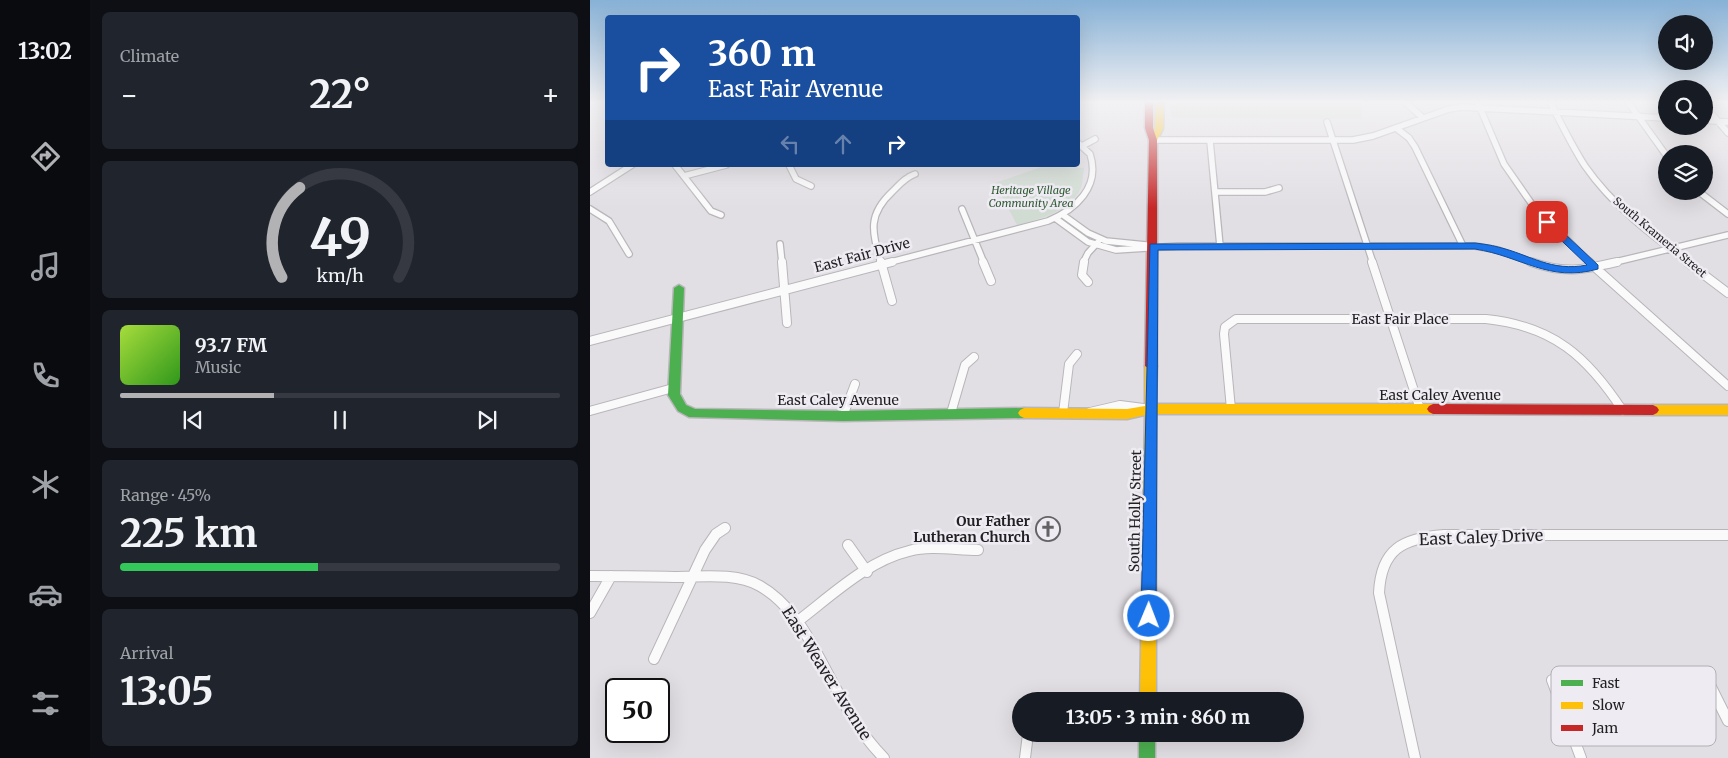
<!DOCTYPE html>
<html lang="en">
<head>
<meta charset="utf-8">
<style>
  body { margin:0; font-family:Merriweather,serif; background:#20242c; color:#f1f3f6; height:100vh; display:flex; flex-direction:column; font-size:19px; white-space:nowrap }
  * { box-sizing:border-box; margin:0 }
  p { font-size:16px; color:#9ea1a6 }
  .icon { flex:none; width:28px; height:28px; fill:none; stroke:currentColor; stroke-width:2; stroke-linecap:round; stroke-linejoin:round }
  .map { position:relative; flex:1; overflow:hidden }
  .drawer { display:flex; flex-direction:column; gap:12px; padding:12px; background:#0d0f14; width:500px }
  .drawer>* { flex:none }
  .top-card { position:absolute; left:15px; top:15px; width:475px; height:152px; border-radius:5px; box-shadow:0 5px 20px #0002; background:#1a4fa0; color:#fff; overflow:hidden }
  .buttons { position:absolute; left:1068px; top:15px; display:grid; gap:10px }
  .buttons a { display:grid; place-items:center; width:55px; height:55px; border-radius:50%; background:#171b24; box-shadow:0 5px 20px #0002; font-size:25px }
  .speed { position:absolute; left:15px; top:678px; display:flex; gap:10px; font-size:25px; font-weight:700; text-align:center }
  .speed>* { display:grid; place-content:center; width:65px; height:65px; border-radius:50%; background:#171b24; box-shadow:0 5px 20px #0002; line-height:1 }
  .speed .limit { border:2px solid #111; border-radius:8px; background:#fff; color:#111 }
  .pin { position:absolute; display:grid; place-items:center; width:42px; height:42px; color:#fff; margin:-21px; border-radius:10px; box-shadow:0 2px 8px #0006 }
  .me { position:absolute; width:55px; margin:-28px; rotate:1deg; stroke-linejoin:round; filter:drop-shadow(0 0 4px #0008) }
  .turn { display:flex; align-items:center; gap:18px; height:105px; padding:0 20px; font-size:22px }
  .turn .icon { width:65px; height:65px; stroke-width:2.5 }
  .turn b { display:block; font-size:35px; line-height:42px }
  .lanes { display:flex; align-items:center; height:48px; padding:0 20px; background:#0003; justify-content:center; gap:25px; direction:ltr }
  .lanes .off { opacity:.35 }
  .big { font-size:38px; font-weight:700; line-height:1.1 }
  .drawer .tile { flex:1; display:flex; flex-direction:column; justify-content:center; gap:8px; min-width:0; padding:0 18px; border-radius:8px; background:#20242c }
  .drawer .dial { align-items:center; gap:0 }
  .dial svg { height:130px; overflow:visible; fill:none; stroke:#363941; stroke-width:7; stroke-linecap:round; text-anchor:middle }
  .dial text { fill:#f1f3f6; stroke:none }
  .song { display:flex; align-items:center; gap:15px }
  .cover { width:60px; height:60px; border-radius:8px; background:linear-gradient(135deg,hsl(80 70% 55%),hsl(110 70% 35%)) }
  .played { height:5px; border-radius:2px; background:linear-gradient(90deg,#b2b2b5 35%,#363941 35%) }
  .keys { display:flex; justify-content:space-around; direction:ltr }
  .heat { display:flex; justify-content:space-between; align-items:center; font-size:28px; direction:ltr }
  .charge { height:8px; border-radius:4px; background:linear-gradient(90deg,#34c759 45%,#363941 0) }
  .trip { position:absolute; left:422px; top:692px; width:292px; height:50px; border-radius:25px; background:#171b24; box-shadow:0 5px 20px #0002; font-weight:700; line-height:50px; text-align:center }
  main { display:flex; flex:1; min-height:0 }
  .menu { display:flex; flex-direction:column; width:90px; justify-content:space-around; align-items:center; background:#090b0e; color:#9ea1a6 }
  .menu .icon { width:35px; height:35px }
  .menu .current { color:#b2b2b5 }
  .menu b { font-size:22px; color:#f1f3f6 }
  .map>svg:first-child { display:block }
  .green { fill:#d0dbd2 }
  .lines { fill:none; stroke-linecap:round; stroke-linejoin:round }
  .street-far2-casing { stroke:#b9b6ba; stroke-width:8 }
  .street-far1-casing { stroke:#b9b6ba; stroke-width:10 }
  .street-casing { stroke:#b9b6ba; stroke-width:12 }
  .fast-casing { stroke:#b9b6ba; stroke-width:3 }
  .slow-casing { stroke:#b9b6ba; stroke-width:3 }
  .jam-casing { stroke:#b9b6ba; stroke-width:3 }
  .street-far2 { stroke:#fbfafb; stroke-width:5.5 }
  .street-far1 { stroke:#fbfafb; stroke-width:8 }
  .street { stroke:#fbfafb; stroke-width:10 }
  .fast { fill:#4caf50; fill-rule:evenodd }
  .slow { fill:#ffc107; fill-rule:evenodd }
  .jam { fill:#c62828; fill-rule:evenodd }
  .route { fill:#1a73e8; stroke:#114b97 }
  .labels { text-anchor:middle; stroke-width:5; stroke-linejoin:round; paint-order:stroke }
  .far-park-label { font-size:11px; font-style:italic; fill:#2f5a34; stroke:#efebf2 }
  .far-street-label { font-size:11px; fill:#211f22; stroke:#efebf2 }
  .street-label { font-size:14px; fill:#211f22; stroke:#efebf2 }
  .poi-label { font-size:14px; font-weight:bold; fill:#211f22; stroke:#efebf2; text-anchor:end }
  .near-street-label { font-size:16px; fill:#211f22; stroke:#efebf2 }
  .key { fill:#efebf2; stroke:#b1aeb4; stroke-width:1 }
  .key-label { font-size:14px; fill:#211f22 }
</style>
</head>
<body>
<main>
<nav class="menu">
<b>13:02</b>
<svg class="icon current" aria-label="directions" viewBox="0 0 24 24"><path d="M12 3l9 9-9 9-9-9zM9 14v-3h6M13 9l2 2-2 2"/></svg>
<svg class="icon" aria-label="music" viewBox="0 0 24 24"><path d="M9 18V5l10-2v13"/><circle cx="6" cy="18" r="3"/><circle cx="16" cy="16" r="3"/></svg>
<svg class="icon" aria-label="phone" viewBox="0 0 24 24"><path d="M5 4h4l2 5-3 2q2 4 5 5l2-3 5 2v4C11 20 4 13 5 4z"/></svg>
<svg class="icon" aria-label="climate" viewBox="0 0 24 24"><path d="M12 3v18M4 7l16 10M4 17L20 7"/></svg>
<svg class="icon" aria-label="car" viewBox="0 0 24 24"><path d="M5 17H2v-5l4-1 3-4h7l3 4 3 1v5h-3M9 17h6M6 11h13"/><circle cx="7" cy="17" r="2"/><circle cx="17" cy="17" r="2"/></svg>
<svg class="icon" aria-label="filters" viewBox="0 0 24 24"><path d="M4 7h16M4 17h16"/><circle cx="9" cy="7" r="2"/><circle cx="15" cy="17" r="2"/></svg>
</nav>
<section class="drawer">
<div class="tile"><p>Climate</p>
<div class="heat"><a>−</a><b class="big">22°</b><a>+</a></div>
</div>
<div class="tile dial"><svg viewBox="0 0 100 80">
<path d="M14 69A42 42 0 1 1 86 69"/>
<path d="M14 69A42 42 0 0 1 25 14" stroke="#b2b2b5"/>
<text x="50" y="56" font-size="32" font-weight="700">49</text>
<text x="50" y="72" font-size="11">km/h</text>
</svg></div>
<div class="tile">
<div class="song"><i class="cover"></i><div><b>93.7 FM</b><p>Music</p></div></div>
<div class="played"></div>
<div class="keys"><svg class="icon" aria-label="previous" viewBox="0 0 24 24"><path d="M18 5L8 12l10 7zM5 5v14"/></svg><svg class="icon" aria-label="pause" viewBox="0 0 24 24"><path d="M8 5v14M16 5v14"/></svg><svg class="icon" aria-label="next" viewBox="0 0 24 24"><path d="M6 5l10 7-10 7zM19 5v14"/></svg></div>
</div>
<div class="tile"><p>Range · 45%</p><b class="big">225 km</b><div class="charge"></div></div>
<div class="tile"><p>Arrival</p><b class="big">13:05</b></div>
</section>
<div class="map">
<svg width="1138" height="758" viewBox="0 0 1138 758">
  <rect width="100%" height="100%" fill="#e2dfe4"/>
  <path class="green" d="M579 102H773L771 119 582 118Z
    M454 166 494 168C493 174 493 182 491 188 480 212 449 219 427 225L405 183Z"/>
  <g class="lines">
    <defs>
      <path id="street-far2" d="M815 102 833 118
        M960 102C971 123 982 146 995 166 1022 205 1061 235 1099 263
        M1038 102 1076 155
        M888 103 914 164 946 210 1001 263
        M1114 105 1138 133
        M1114 120 1138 122
        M737 122 783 263
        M806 128 819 138 825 147 873 246
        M563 140H763L783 136 859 109 872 107 1076 118
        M620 141 630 246
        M492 146 505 139
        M85 165 121 211 131 215
        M199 165 206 179 221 186
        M94 176 136 165
        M1108 191 1138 214
        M0 192 42 165
        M625 192H675L689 188
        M0 209 19 221 39 254
        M372 209 394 263
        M473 215 498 233 516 241 556 245
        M465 218 498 242 526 250 588 246H885L908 250 944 263
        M190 244 192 263
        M291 263C282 231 277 215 303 191 310 184 316 177 325 174
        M297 263 458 221C485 210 511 187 500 154L488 143
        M493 263 498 253 508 242
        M1021 263 1138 235"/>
      <path id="street-far1" d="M192 262 197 323
        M291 262 302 301
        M393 262 401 281
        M494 262 492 275 498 282
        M782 262 830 409
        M941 262C975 274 992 270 1027 262
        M999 262 1138 386
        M1097 262 1138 293
        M0 341 302 262
        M641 409 634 334 635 327 646 319H896C963 326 997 356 1033 411
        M0 411 83 388
        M500 412 530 405 561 409
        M361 413 375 365 384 357
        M473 413 479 364 487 354
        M253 416 265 384"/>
      <path id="street" d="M258 545 277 572
        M0 576C28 576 56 576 84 577 111 577 146 572 170 586 198 602 216 632 230 659 249 694 266 730 294 758
        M0 613 21 576
        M208 621C241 596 277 561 319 551 341 545 365 550 388 550
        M64 659 115 550 126 534 135 528
        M1116 677 1138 721
        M962 680 991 758
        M435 758 438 734
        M825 758 789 593C791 549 813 538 854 535H1138"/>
      <path id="fast" d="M89 285 94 288 90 394 96 405 105 409 253 411 434 408 438 410 440 413 438 416 434 418 253 421 99 417 88 411 78 395 84 288Z
        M549 734H565V758H549Z"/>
      <path id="slow" d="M566 102H574L573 129 566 142H563L559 140 565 129Z
        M561 362 567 366 566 404H843L847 406 849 409 847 412 843 414H566V701H550L555 415 537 419 434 418 430 416 428 413 430 410 434 408 537 409 555 406V366Z
        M1063 405H1138V415H1063L1059 413 1057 410 1059 407Z"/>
      <path id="jam" d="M555 102H563V128L567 140V366L561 370 555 366 559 140 555 128Z
        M843 404 1063 405 1067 407 1069 410 1067 413 1063 415 843 414 839 412 837 409 839 406Z"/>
    </defs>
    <use href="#street-far2" class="street-far2-casing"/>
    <use href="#street-far1" class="street-far1-casing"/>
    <use href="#street" class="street-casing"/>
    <use href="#fast" class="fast-casing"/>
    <use href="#slow" class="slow-casing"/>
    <use href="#jam" class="jam-casing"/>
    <use href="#street-far2" class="street-far2"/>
    <use href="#street-far1" class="street-far1"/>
    <use href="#street" class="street"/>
    <use href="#fast" class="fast"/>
    <use href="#slow" class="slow"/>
    <use href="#jam" class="jam"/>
  </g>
  <linearGradient id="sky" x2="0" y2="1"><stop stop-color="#87b1d6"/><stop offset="0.49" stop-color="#f2f1f3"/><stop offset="1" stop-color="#f2f1f3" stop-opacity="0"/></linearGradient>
  <rect width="1138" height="208" fill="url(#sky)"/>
  <path class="route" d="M957 219 960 220 1008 265V269C959 283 931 256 885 249L568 250 566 616 564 621 559 623 553 621 551 616 560 244 885 243C893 244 901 245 908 247 941 255 961 272 997 265L954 224 952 222Z"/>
  <defs>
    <symbol id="church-ring" viewBox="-11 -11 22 22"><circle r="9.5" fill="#efebf2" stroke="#656266" stroke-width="1.5"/><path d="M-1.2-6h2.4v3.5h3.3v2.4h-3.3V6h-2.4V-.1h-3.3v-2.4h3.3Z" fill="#656266"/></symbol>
  </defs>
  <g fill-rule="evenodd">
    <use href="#church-ring" x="444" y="515" width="28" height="28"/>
  </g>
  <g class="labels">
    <g class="far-park-label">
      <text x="441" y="194">Heritage Village<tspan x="441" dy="13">Community Area</tspan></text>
    </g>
    <g class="far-street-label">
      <text transform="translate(1070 237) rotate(40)" y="4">South Krameria Street</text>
    </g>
    <g class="street-label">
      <text transform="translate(272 255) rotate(-15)" y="5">East Fair Drive</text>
      <text x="810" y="324">East Fair Place</text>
      <text x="850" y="400">East Caley Avenue</text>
      <text x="248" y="405">East Caley Avenue</text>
      <text transform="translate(545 511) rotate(-89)" y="5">South Holly Street</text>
    </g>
    <g class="poi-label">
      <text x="440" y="526">Our Father<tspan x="440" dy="16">Lutheran Church</tspan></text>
    </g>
    <g class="near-street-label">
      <text transform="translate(891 537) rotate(-2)" y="6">East Caley Drive</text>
      <text transform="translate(237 673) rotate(58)" y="6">East Weaver Avenue</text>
    </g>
  </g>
  <rect x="961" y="666" width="165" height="80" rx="8" class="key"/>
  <rect x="971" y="680" width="22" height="6" fill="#4caf50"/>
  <rect x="971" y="702" width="22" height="7" fill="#ffc107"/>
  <rect x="971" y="725" width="22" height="6" fill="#c62828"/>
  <g class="key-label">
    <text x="1002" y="688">Fast</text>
    <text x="1002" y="710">Slow</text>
    <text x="1002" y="733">Jam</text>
  </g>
</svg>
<div class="buttons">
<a><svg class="icon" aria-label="sound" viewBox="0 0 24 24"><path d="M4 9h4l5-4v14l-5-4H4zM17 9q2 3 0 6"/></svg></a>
<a><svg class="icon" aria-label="search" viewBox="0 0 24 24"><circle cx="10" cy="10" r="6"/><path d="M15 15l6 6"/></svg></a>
<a><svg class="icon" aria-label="layers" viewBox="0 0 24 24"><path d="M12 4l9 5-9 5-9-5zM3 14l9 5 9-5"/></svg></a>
</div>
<div class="speed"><div class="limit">50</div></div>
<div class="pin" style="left:957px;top:222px;background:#d93025"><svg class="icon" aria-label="arrive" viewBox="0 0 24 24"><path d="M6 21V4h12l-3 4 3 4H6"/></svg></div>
<svg class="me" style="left:559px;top:616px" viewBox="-20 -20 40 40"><circle r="17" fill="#1a73e8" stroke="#fff" stroke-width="3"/><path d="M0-11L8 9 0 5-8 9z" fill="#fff"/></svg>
<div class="trip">13:05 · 3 min · 860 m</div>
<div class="top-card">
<div class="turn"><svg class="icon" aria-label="right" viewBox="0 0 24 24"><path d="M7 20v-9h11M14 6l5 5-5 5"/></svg><div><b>360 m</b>East Fair Avenue</div></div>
<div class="lanes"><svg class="icon off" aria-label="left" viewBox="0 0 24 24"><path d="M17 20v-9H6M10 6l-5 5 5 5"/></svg><svg class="icon off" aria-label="ahead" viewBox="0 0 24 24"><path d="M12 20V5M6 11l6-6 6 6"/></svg><svg class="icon" aria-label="right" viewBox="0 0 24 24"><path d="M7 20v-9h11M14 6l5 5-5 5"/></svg></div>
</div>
</div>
</main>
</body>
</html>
